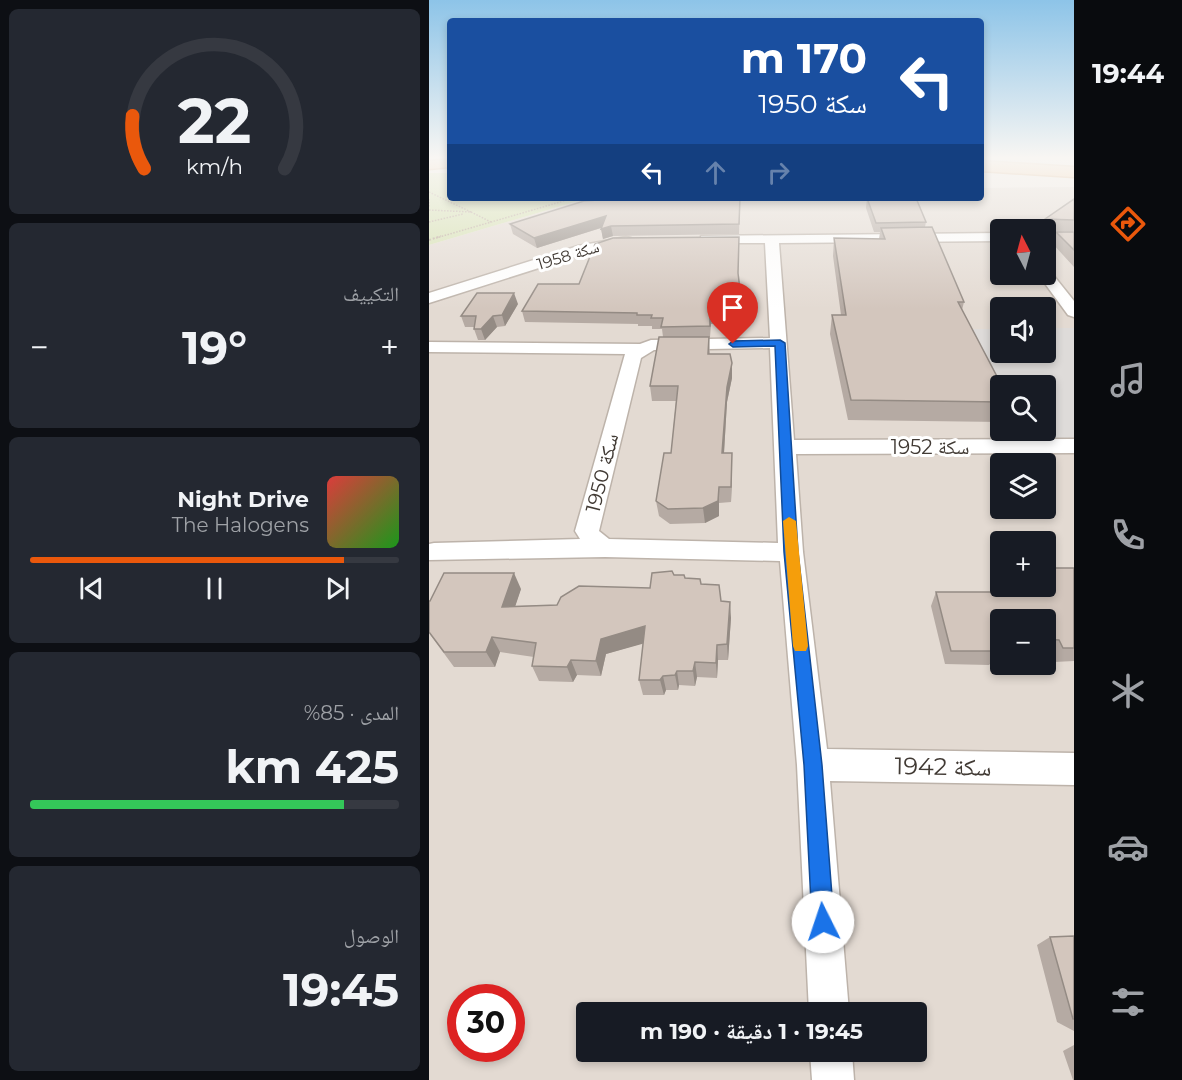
<!DOCTYPE html>
<html lang="ar">
<head>
<meta charset="utf-8">
<style>
  body { margin:0; font-family:Montserrat,"Noto Naskh Arabic",sans-serif; background:#242831; color:#f1f3f6; direction:rtl; height:100vh; display:flex; flex-direction:column; font-size:22px; white-space:nowrap }
  * { box-sizing:border-box; margin:0 }
  p { font-size:20px; color:#9ea1a6 }
  .icon { flex:none; width:33px; height:33px; fill:none; stroke:currentColor; stroke-width:2; stroke-linecap:round; stroke-linejoin:round }
  .map { position:relative; flex:1; overflow:hidden; direction:ltr }
  .side { display:flex; flex-direction:column; gap:9px; padding:9px; background:#0d0f14; width:429px }
  .side>* { flex:none }
  .banner { position:absolute; left:18px; top:18px; width:537px; height:183px; border-radius:6px; box-shadow:0 3px 9px #0003; direction:rtl; background:#1a4fa0; color:#fff; overflow:hidden }
  .needle { width:39px; rotate:354deg }
  .fabs { position:absolute; left:561px; top:219px; display:grid; gap:12px }
  .fabs a { display:grid; place-items:center; width:66px; height:66px; border-radius:6px; background:#171b24; box-shadow:0 3px 9px #0003; font-size:30px }
  .speed { position:absolute; left:18px; top:984px; display:flex; gap:12px; font-size:30px; font-weight:700; text-align:center }
  .speed>* { display:grid; place-content:center; width:78px; height:78px; border-radius:50%; background:#171b24; box-shadow:0 3px 9px #0003; line-height:1 }
  .speed .limit { border:9px solid #d22; background:#fff; color:#111 }
  .pin { position:absolute; display:grid; place-items:center; width:51px; height:51px; color:#fff; margin:-62px -26px; border-radius:50% 50% 50% 0; rotate:-45deg; box-shadow:0 0 6px #0007 }
  .pin .icon { rotate:45deg }
  .me { position:absolute; width:66px; margin:-33px; rotate:356deg; stroke-linejoin:round; filter:drop-shadow(0 0 4px #0008) }
  .turn { display:flex; align-items:center; gap:21px; height:126px; padding:0 18px; font-size:27px }
  .turn .icon { width:78px; height:78px; stroke-width:2.5 }
  .turn b { display:block; font-size:42px; line-height:51px }
  .lanes { display:flex; align-items:center; height:57px; padding:0 18px; background:#0003; justify-content:center; gap:30px; direction:ltr }
  .lanes .off { opacity:.35 }
  .big { font-size:45px; font-weight:700; line-height:1.1 }
  .side .widget { flex:1; display:flex; flex-direction:column; justify-content:center; gap:9px; min-width:0; padding:0 21px; border-radius:9px; background:#242831 }
  .side .dial { align-items:center; gap:0 }
  .dial svg { height:156px; overflow:visible; fill:none; stroke:#363941; stroke-width:7; stroke-linecap:round; text-anchor:middle }
  .dial text { fill:#f1f3f6; stroke:none }
  .song { display:flex; align-items:center; gap:18px }
  .cover { width:72px; height:72px; border-radius:9px; background:linear-gradient(135deg,hsl(0 70% 55%),hsl(120 70% 35%)) }
  .played { height:6px; border-radius:3px; background:linear-gradient(90deg,#ea580c 85%,#363941 85%) }
  .keys { display:flex; justify-content:space-around; direction:ltr }
  .heat { display:flex; justify-content:space-between; align-items:center; font-size:33px; direction:ltr }
  .charge { height:9px; border-radius:4px; background:linear-gradient(90deg,#34c759 85%,#363941 0) }
  .trip { position:absolute; left:147px; top:1002px; width:351px; height:60px; border-radius:6px; background:#171b24; box-shadow:0 3px 9px #0003; font-weight:700; line-height:60px; text-align:center; direction:rtl }
  main { display:flex; flex:1; min-height:0 }
  .menu { display:flex; flex-direction:column; width:108px; justify-content:space-around; align-items:center; background:#090b0e; color:#9ea1a6 }
  .menu .icon { width:42px; height:42px }
  .menu .selected { color:#ea580c }
  .menu b { font-size:27px; color:#f1f3f6 }
  .map>svg:first-child { display:block }
  .residential { fill:#e3dad2; fill-rule:evenodd }
  .green { fill:#d5e1b0 }
  .parking { fill:#dedbd9 }
  .lines { fill:none; stroke-linecap:round; stroke-linejoin:round }
  .street-casing { stroke:#bdb3aa; stroke-width:3 }
  .primary-casing { stroke:#d7a06a; stroke-width:3 }
  .path-far1 { stroke:#bba89a; stroke-width:1.5; stroke-dasharray:1.5 1.5; stroke-linecap:butt }
  .path { stroke:#bba89a; stroke-width:2; stroke-dasharray:2 2; stroke-linecap:butt }
  .street { fill:#fff; fill-rule:evenodd }
  .primary { fill:#f4c798; fill-rule:evenodd }
  .wall { fill:#b5aaa3 }
  .shaded-wall { fill:#948b84 }
  .building { fill:#d3c6bd; stroke:#948b84; stroke-width:1.5 }
  .route { fill:#1a73e8; stroke:#114b97; stroke-width:1.5 }
  .slow { fill:#f59e0b }
  .labels { text-anchor:middle; stroke-width:6; stroke-linejoin:round; paint-order:stroke }
  .far-street-label { font-size:16px; fill:#413a34; stroke:#fff }
  .street-label { font-size:20px; fill:#413a34; stroke:#fff }
  .near-street-label { font-size:24px; fill:#413a34; stroke:#fff }
</style>
</head>
<body>
<main>
<nav class="menu">
<b>19:44</b>
<svg class="icon selected" aria-label="directions" viewBox="0 0 24 24"><path d="M12 3l9 9-9 9-9-9zM9 14v-3h6M13 9l2 2-2 2"/></svg>
<svg class="icon" aria-label="music" viewBox="0 0 24 24"><path d="M9 18V5l10-2v13"/><circle cx="6" cy="18" r="3"/><circle cx="16" cy="16" r="3"/></svg>
<svg class="icon" aria-label="phone" viewBox="0 0 24 24"><path d="M5 4h4l2 5-3 2q2 4 5 5l2-3 5 2v4C11 20 4 13 5 4z"/></svg>
<svg class="icon" aria-label="climate" viewBox="0 0 24 24"><path d="M12 3v18M4 7l16 10M4 17L20 7"/></svg>
<svg class="icon" aria-label="car" viewBox="0 0 24 24"><path d="M5 17H2v-5l4-1 3-4h7l3 4 3 1v5h-3M9 17h6M6 11h13"/><circle cx="7" cy="17" r="2"/><circle cx="17" cy="17" r="2"/></svg>
<svg class="icon" aria-label="filters" viewBox="0 0 24 24"><path d="M4 7h16M4 17h16"/><circle cx="9" cy="7" r="2"/><circle cx="15" cy="17" r="2"/></svg>
</nav>
<div class="map">
<svg width="645" height="1080" viewBox="0 0 645 1080">
  <rect width="100%" height="100%" fill="#f0eae4"/>
  <path class="residential" d="M645 187V1080H0V245L149 201 191 198H552V188ZM572 230H616V274H572ZM572 308H616V352H572ZM572 386H616V430H572ZM572 464H616V508H572ZM572 542H616V586H572ZM572 620H616V664H572ZM32 998H82V1048H32ZM158 1012H488V1052H158Z"/>
  <path class="green" d="M0 173H21V198H150L149 201 0 245Z"/>
  <path class="parking" d="M617 328H645V442H592L586 431 616 430V386H572L536 329H571L572 352H616Z"/>
  <g class="lines">
    <defs>
      <path id="street" d="M572 233V241L350 243 365 440 645 439V453L367 454 374 552 398 749 645 753V785L401 781 420 1012H380L368 765 351 561 176 557 0 560V544L5 543 151 539 146 531 196 354 0 352V342L211 344 222 340 341 338 336 243H277L272 242V236ZM341 348 349 543 180 539 170 531 212 358 225 350Z
        M616 233H645V241H616Z
        M197 237 202 238V244L157 253 0 303V293L149 246Z
        M616 270 621 271 645 301V317L639 315 609 274H616Z
        M381 1052H423L425 1080H383Z"/>
      <path id="primary" d="M21 159V167L0 169V161Z
        M552 161 645 167V177L552 171Z"/>
    </defs>
    <use href="#street" class="street-casing"/>
    <use href="#primary" class="primary-casing"/>
    <path class="path-far1" d="M0 192 42 212 0 210
      M0 199V208
      M42 212 62 222
      M0 222 34 214
      M7 238 145 198"/>
    <path class="path" d="M0 240 12 236"/>
    <use href="#street" class="street"/>
    <use href="#primary" class="primary"/>
  </g>
  <path class="wall" d="M311 198 310 234 184 236 174 239 172 228 108 248 84 234 81 224Z
    M438 198 497 222 496 227 535 302 533 310 572 386V422L419 420 401 334 403 315H412L404 256 405 238 450 239 451 232H445L437 208Z
    M645 199V231H616V230H613L616 219Z
    M627 232H645V267L623 243Z
    M150 284 314 314V324H282L281 337H280L281 354 303 378 298 402 295 453 303 469 302 502 290 503V516L276 523 241 524 230 516 227 501 242 453 247 401H223L221 386 234 337 233 329H223V326H209V324L96 322 93 311Z
    M89 304 76 326 68 327 56 340H49L45 329V327H36L32 316Z
    M645 568V661L625 662 621 653H616V620H572V649L560 665 516 664 502 606 507 592H582L580 586H616Z
    M245 575 272 584 292 601 302 618 299 660H289L288 678 268 677 266 686 250 685 249 690H237L235 695H214L210 680 214 643 177 654 172 676 148 675 144 682 110 681 103 666 105 657 71 652 66 667H25L0 633V601L92 589 86 606 128 605 221 588Z
    M645 936V1031L628 1022 608 945 621 937Z
    M645 1045V1080H644L634 1051Z"/>
  <path class="shaded-wall" d="M177 216 178 226 108 248 105 238Z
    M182 226 184 236 174 239 172 229Z
    M85 293 89 304 76 326 73 315Z
    M64 316 68 327 56 340 52 329Z
    M303 363V378L298 402 294 469 293 453 298 387Z
    M303 453V469L302 502V487Z
    M290 487V516L276 523 274 508Z
    M85 573 92 589 81 622 73 607Z
    M301 602 302 618 299 660 298 644Z
    M216 626 220 642 177 654 172 676 167 661 172 639Z
    M63 637 71 652 66 667 57 652Z
    M288 645 289 660 288 678 287 663Z
    M572 646V649L560 665 568 651Z
    M142 660 148 675 144 682 138 667Z
    M266 662 268 677 266 686 264 671Z
    M248 671 250 685 249 690 246 675Z
    M234 676 237 690 235 695 231 680Z"/>
  <path class="building" d="M198 198H311L310 224 182 226 172 229 177 216 105 238 81 224 155 201Z
    M438 198H487L497 222 447 223Z
    M645 199V220L616 219Z
    M503 227 535 302H529L573 386H572V402L422 400 403 315H417L405 238 456 239 452 228Z
    M627 232H645V250Z
    M310 237 309 273 314 314 281 313V326L232 327 234 318H222L223 315H208V313L93 311 109 284H150L166 244 184 238Z
    M48 293H85L73 315 64 316 52 329H45L47 316H32Z
    M230 337H280L279 354H301L303 363 298 387 293 453H303L302 487H290L289 501 274 508 239 509 227 501 235 453H242L249 386H221Z
    M616 568H645V648H634L630 640 616 639V620H572V646L568 651H522L507 592H594L592 586H616Z
    M243 571 245 575H255L256 578 271 579 272 584 290 585 292 601 301 602 298 644 288 645 287 663 266 662 264 671H248L246 675 234 676 231 680H210L216 626 172 639 167 661 142 660 138 667 103 666 107 643 63 637 57 652H15L0 632V601H1L15 573H85L73 607 128 605 132 597 150 586 221 588 223 573Z
    M645 936V1019H644L621 937Z"/>
  <linearGradient id="sky" x2="0" y2="1"><stop stop-color="#8dc4e8"/><stop offset="0.51" stop-color="#f8f6f3"/><stop offset="1" stop-color="#f8f6f3" stop-opacity="0"/></linearGradient>
  <rect width="645" height="309" fill="url(#sky)"/>
  <path class="route" d="M351 340 356 343 369 552 393 765 405 922 401 930 394 933 386 930 383 922 375 765 355 552 346 346 304 347 300 344 304 341Z"/>
  <path class="slow" d="M360 517 367 521 379 646 377 651H366L364 646 354 521Z"/>
  <g class="labels">
    <g class="far-street-label">
      <text transform="translate(139 255) rotate(-17)" y="6">سكة 1958</text>
    </g>
    <g class="street-label">
      <text x="501" y="454">سكة 1952</text>
      <text transform="translate(173 473) rotate(-76)" y="7">سكة 1950</text>
    </g>
    <g class="near-street-label">
      <text transform="translate(514 767) rotate(1)" y="8">سكة 1942</text>
    </g>
  </g>
</svg>
<div class="fabs">
<a><svg class="needle" viewBox="-14 -14 28 28"><path d="M0-13l5 13h-10z" fill="#e53935"/><path d="M0 13l5-13h-10z" fill="#9ea1a6"/></svg></a>
<a><svg class="icon" aria-label="sound" viewBox="0 0 24 24"><path d="M4 9h4l5-4v14l-5-4H4zM17 9q2 3 0 6"/></svg></a>
<a><svg class="icon" aria-label="search" viewBox="0 0 24 24"><circle cx="10" cy="10" r="6"/><path d="M15 15l6 6"/></svg></a>
<a><svg class="icon" aria-label="layers" viewBox="0 0 24 24"><path d="M12 4l9 5-9 5-9-5zM3 14l9 5 9-5"/></svg></a>
<a>+</a>
<a>−</a>
</div>
<div class="speed"><div class="limit">30</div></div>
<div class="pin" style="left:304px;top:344px;background:#d93025"><svg class="icon" aria-label="arrive" viewBox="0 0 24 24"><path d="M6 21V4h12l-3 4 3 4H6"/></svg></div>
<svg class="me" style="left:394px;top:922px" viewBox="-20 -20 40 40"><circle r="19" fill="#fff"/><path d="M0-13L10 11 0 6-10 11z" fill="#1a73e8"/></svg>
<div class="trip">19:45 · 1 دقيقة · 190 m</div>
<div class="banner">
<div class="turn"><svg class="icon" aria-label="left" viewBox="0 0 24 24"><path d="M17 20v-9H6M10 6l-5 5 5 5"/></svg><div><b>170 m</b>سكة 1950</div></div>
<div class="lanes"><svg class="icon" aria-label="left" viewBox="0 0 24 24"><path d="M17 20v-9H6M10 6l-5 5 5 5"/></svg><svg class="icon off" aria-label="ahead" viewBox="0 0 24 24"><path d="M12 20V5M6 11l6-6 6 6"/></svg><svg class="icon off" aria-label="right" viewBox="0 0 24 24"><path d="M7 20v-9h11M14 6l5 5-5 5"/></svg></div>
</div>
</div>
<section class="side">
<div class="widget dial"><svg viewBox="0 0 100 80">
<path d="M14 69A42 42 0 1 1 86 69"/>
<path d="M14 69A42 42 0 0 1 8 42" stroke="#ea580c"/>
<text x="50" y="56" font-size="32" font-weight="700">22</text>
<text x="50" y="72" font-size="11">km/h</text>
</svg></div>
<div class="widget"><p>التكييف</p>
<div class="heat"><a>−</a><b class="big">19°</b><a>+</a></div>
</div>
<div class="widget">
<div class="song"><i class="cover"></i><div><b>Night Drive</b><p>The Halogens</p></div></div>
<div class="played"></div>
<div class="keys"><svg class="icon" aria-label="previous" viewBox="0 0 24 24"><path d="M18 5L8 12l10 7zM5 5v14"/></svg><svg class="icon" aria-label="pause" viewBox="0 0 24 24"><path d="M8 5v14M16 5v14"/></svg><svg class="icon" aria-label="next" viewBox="0 0 24 24"><path d="M6 5l10 7-10 7zM19 5v14"/></svg></div>
</div>
<div class="widget"><p>المدى · 85%</p><b class="big">425 km</b><div class="charge"></div></div>
<div class="widget"><p>الوصول</p><b class="big">19:45</b></div>
</section>
</main>
</body>
</html>
